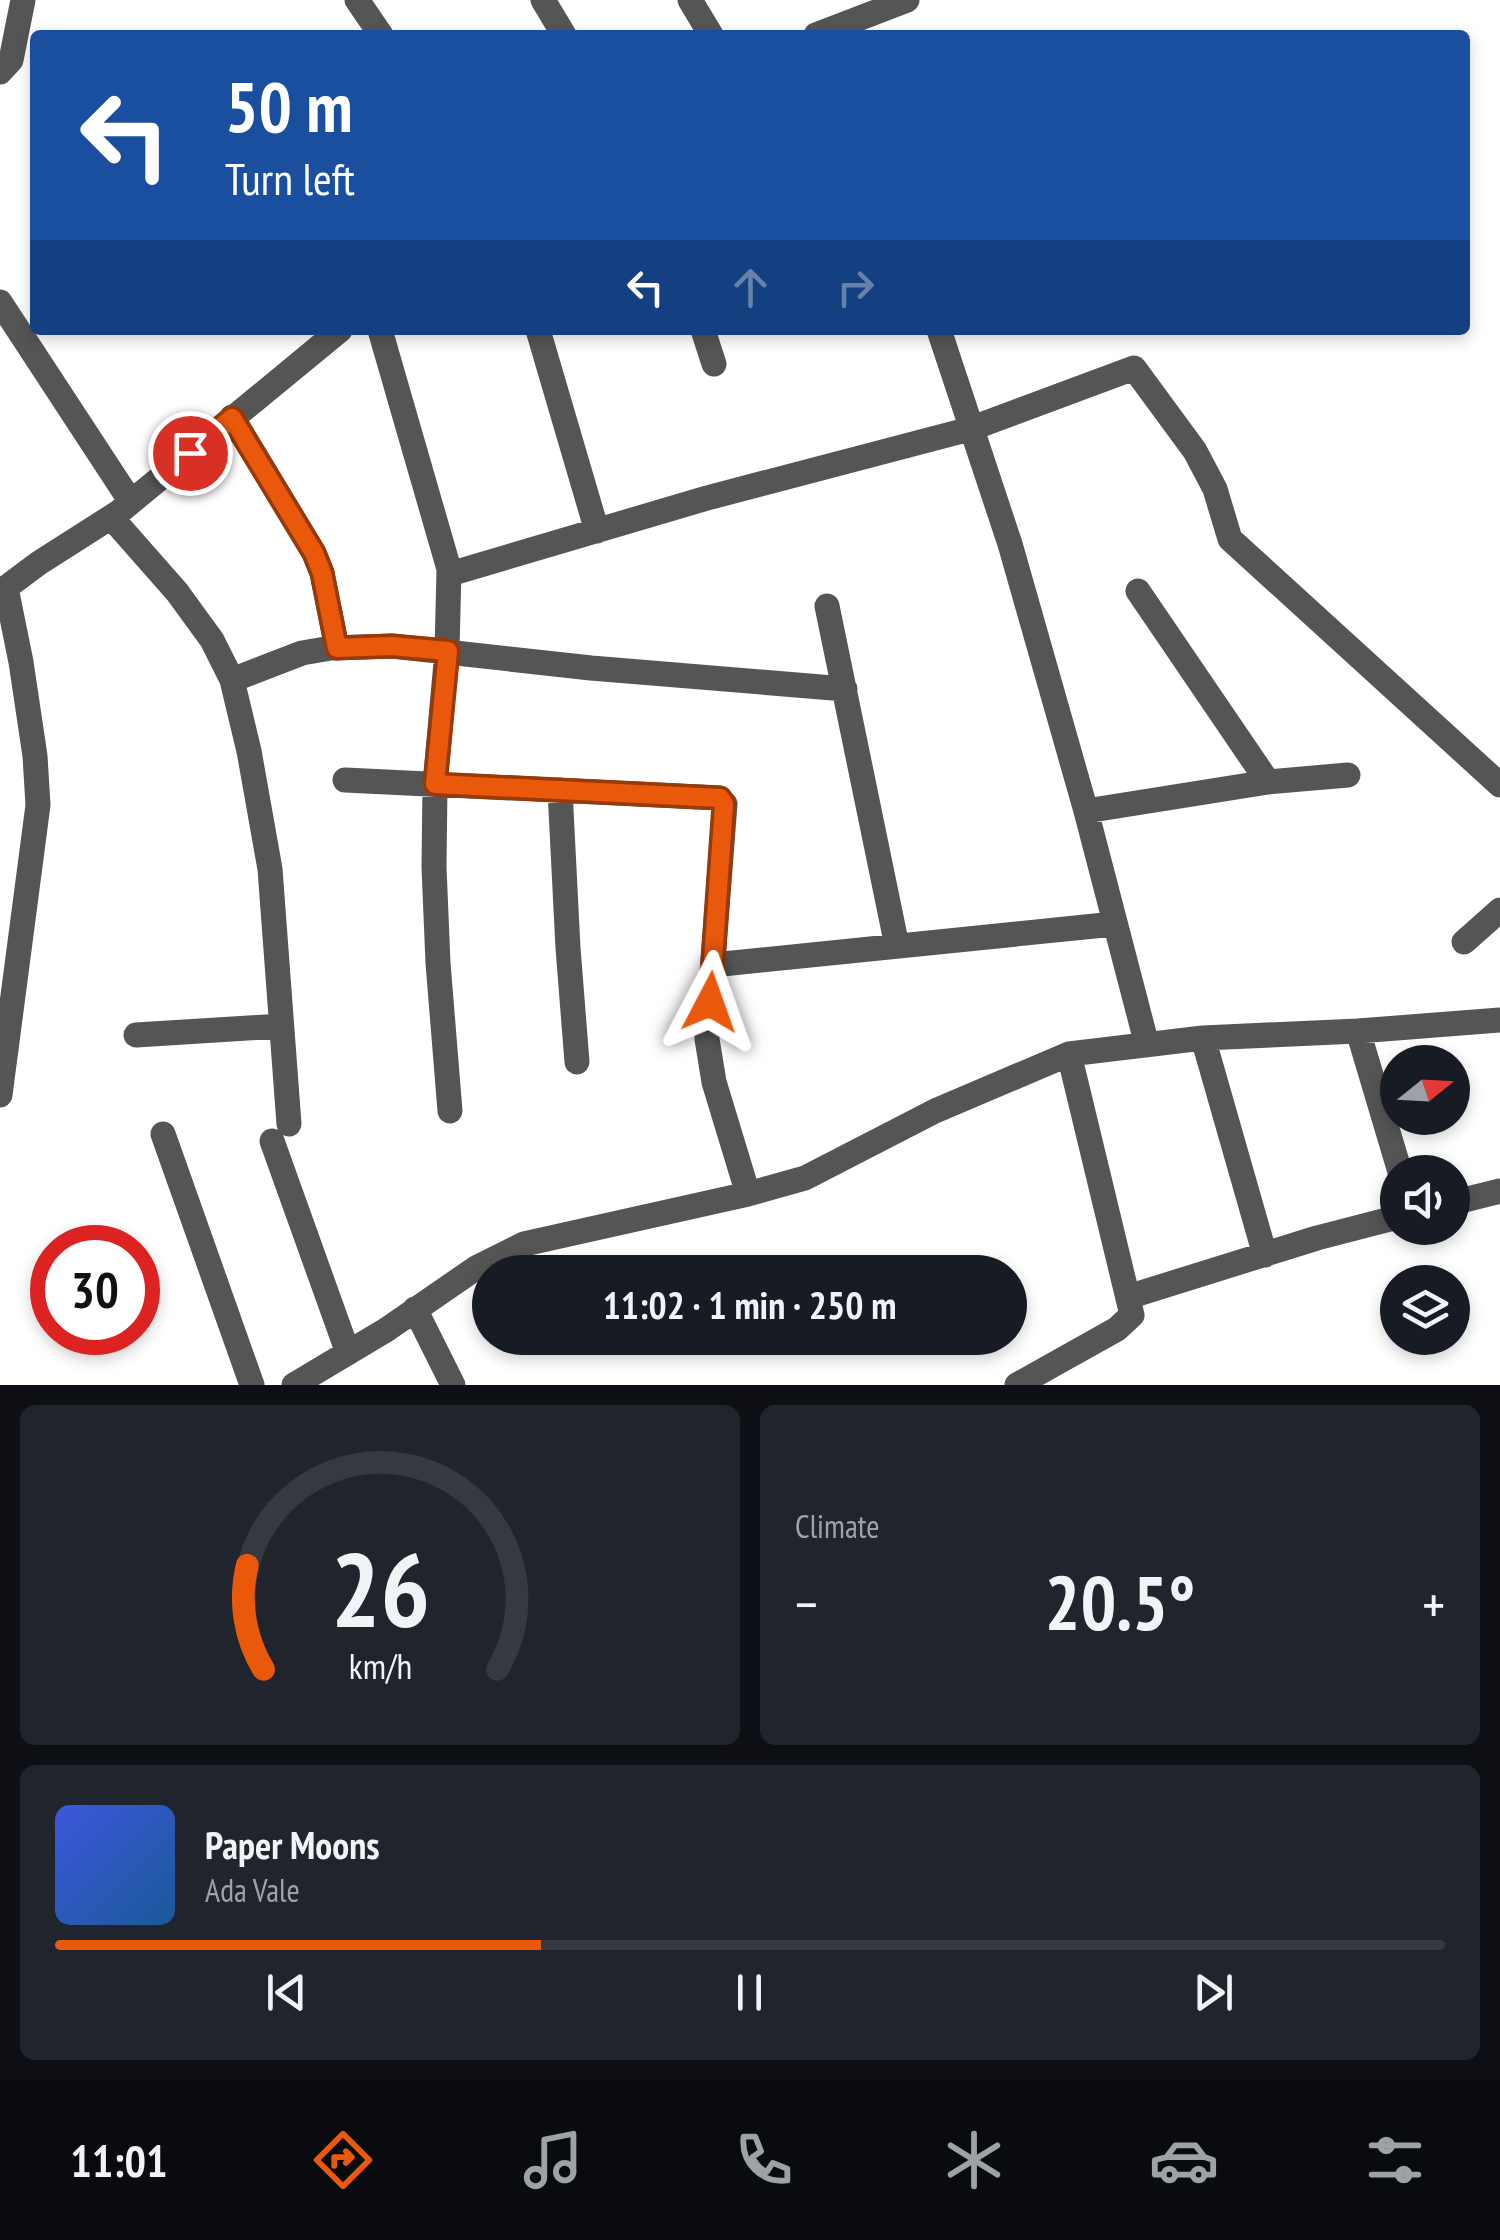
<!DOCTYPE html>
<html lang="en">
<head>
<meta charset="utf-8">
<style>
  body { margin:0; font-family:"PT Sans Narrow",sans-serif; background:#20242c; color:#f1f3f6; height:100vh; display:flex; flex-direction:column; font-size:38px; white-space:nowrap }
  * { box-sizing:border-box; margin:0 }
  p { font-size:32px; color:#9ea1a6 }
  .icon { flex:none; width:55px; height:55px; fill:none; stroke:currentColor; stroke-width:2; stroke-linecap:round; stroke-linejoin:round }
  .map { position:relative; height:1385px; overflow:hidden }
  .details { display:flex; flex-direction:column; gap:20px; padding:20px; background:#0d0f14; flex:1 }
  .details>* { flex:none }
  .guide { position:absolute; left:30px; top:30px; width:1440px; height:305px; border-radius:10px; box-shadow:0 5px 15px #0003; background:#1a4fa0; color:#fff; overflow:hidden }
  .needle { width:65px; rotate:72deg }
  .fabs { position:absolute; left:1380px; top:1045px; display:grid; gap:20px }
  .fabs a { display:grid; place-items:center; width:90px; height:90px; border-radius:50%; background:#171b24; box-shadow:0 5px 15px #0003; font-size:50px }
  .speed { position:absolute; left:30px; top:1225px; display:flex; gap:20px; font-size:50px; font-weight:700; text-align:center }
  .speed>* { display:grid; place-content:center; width:130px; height:130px; border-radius:50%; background:#171b24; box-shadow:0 5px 15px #0003; line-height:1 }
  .speed .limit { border:15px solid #d22; background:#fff; color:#111 }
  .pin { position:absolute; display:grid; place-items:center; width:85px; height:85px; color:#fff; margin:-42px; border:5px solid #fff; border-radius:50%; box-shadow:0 2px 10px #0007 }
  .me { position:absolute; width:110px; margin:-55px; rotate:4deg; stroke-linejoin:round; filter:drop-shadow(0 0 8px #0008) }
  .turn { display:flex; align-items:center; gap:35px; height:210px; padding:0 30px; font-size:45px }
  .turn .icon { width:130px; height:130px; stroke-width:2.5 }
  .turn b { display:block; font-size:70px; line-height:85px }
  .lanes { display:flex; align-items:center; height:95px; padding:0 30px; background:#0003; justify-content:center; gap:50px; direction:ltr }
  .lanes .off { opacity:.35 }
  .big { font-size:75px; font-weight:700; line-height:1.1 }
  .details .tile { flex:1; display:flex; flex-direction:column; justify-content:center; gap:15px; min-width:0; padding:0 35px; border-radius:15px; background:#20242c }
  .details .dial { align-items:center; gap:0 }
  .dial svg { height:260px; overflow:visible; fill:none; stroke:#363941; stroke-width:7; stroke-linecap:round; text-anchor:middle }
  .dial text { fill:#f1f3f6; stroke:none }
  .song { display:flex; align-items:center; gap:30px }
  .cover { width:120px; height:120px; border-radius:15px; background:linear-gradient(135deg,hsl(230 70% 55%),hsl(210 70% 35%)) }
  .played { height:10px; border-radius:5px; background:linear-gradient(90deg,#ea580c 35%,#363941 35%) }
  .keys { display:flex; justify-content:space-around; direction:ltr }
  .heat { display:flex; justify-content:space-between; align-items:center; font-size:55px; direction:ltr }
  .details .tiles { flex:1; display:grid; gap:20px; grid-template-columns:1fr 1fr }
  .tile:last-child { grid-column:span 2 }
  .trip { position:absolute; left:472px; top:1255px; width:555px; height:100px; border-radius:50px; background:#171b24; box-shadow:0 5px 15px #0003; font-weight:700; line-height:100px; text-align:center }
  .tabs { display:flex; height:160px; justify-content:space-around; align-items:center; background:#090b0e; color:#9ea1a6 }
  .tabs .icon { width:70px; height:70px }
  .tabs .on { color:#ea580c }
  .tabs b { font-size:45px; color:#f1f3f6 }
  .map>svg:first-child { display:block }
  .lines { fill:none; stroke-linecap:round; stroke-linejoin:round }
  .minor { stroke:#555; stroke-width:25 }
  .route-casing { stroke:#983908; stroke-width:25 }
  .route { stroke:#ea580c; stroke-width:18 }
</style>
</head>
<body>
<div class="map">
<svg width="1500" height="1385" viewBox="0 0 1500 1385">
  <rect width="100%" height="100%" fill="#fff"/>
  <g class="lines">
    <path class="minor" d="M357 0 381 35
      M543 0 564 35
      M690 0 711 35
      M816 35 907 0
      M0 72 11 60 23 0
      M0 302 131 502
      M380 330 449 569 460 571 707 498 970 429 1134 368 1195 451 1215 489 1230 539 1500 785
      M538 330 597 531
      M703 330 714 364
      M939 330 1010 544 1086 811 1147 1045
      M232 417 314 553 322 573 337 648
      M111 517 177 592 212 640 232 680 249 751 270 869 289 1124
      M449 569 447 651 435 785 434 867 438 963 450 1111
      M1138 591 1268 782
      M0 592 39 563 119 512 340 330
      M827 606 897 946
      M232 680 302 653 331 648 392 646 591 668 845 689
      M345 780 719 798 725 804 707 1039 714 1082 748 1194
      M560 790 568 948 577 1062
      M1086 811 1268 782 1348 775
      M1464 942 1500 910
      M713 965 1114 924
      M1358 1031 1400 1172
      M136 1035 281 1026
      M1203 1038 1265 1255
      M0 1095 38 805 35 756 21 662 6 588
      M163 1134 252 1385
      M272 1141 348 1353
      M1452 1203 1500 1191
      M1128 1297 1317 1238 1398 1217
      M415 1309 453 1385
      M294 1385 386 1330 476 1268 524 1244 748 1194 805 1178 935 1111 1069 1054 1203 1038 1358 1031 1500 1020
      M1017 1385 1117 1329 1132 1315 1069 1054"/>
  </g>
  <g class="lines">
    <defs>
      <path id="route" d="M190 453 232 418 314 553 322 573 337 648 392 646 448 651 435 784 720 798 724 804 710 1002"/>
    </defs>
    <use href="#route" class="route-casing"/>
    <use href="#route" class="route"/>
  </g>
</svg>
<div class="fabs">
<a><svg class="needle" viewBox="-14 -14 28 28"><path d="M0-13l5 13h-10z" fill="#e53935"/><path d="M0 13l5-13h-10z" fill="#9ea1a6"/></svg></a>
<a><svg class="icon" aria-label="sound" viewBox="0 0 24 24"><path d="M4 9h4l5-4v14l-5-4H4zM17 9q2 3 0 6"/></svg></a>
<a><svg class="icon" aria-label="layers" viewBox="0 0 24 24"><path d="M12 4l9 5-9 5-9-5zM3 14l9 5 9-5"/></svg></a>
</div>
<div class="speed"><div class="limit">30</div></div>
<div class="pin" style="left:190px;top:453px;background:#d93025"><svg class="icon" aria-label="arrive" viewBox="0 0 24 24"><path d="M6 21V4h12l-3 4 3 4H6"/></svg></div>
<svg class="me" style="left:710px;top:1002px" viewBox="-20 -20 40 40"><path d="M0-17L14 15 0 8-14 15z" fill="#ea580c" stroke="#fff" stroke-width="4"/></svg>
<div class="trip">11:02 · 1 min · 250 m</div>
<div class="guide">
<div class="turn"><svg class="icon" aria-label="left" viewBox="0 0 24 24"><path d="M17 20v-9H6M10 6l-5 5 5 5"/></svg><div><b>50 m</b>Turn left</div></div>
<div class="lanes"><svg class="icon" aria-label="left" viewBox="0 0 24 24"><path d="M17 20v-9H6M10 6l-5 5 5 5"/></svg><svg class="icon off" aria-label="ahead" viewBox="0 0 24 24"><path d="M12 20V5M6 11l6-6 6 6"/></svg><svg class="icon off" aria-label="right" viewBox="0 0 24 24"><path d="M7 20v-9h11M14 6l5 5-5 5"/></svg></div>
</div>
</div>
<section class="details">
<div class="tiles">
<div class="tile dial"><svg viewBox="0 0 100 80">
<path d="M14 69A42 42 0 1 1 86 69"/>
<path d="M14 69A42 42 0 0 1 9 37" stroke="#ea580c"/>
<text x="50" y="56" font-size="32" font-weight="700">26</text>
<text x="50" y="72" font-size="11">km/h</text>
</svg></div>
<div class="tile"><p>Climate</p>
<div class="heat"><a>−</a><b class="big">20.5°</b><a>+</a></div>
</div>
<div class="tile">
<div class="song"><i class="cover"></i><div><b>Paper Moons</b><p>Ada Vale</p></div></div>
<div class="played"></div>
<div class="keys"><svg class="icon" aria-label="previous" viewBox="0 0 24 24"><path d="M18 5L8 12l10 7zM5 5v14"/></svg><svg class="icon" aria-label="pause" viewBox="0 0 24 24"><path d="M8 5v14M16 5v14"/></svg><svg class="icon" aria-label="next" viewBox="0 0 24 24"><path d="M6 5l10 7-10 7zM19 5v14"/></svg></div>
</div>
</div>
</section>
<nav class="tabs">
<b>11:01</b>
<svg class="icon on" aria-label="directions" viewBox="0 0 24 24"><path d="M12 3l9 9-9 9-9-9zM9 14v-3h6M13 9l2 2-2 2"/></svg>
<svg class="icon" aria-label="music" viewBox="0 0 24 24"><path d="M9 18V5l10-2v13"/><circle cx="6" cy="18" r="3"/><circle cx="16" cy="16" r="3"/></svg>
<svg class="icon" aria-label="phone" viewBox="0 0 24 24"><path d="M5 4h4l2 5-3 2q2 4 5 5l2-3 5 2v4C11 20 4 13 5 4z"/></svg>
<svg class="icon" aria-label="climate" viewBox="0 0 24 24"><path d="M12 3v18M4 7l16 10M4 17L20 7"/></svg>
<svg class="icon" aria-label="car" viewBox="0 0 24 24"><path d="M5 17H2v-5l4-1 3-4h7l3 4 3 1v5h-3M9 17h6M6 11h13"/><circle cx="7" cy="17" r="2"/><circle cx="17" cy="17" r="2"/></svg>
<svg class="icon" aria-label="filters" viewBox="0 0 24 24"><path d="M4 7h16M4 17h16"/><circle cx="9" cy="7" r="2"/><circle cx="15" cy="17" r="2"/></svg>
</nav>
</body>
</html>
